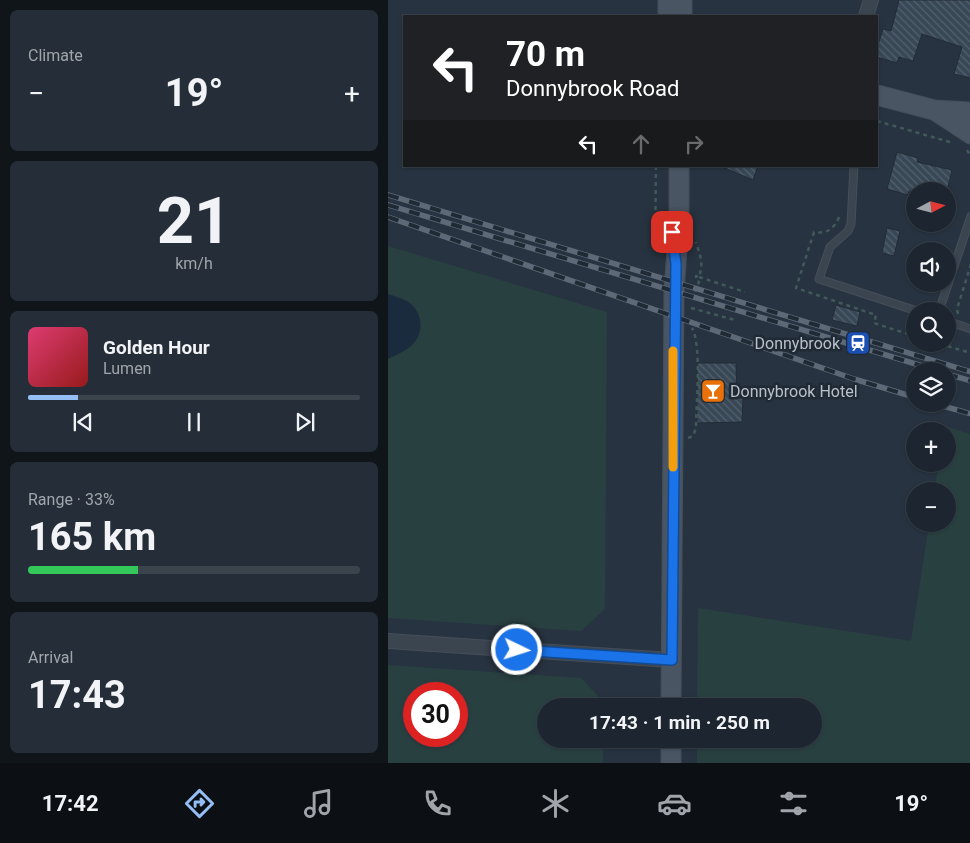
<!DOCTYPE html>
<html lang="en">
<head>
<meta charset="utf-8">
<style>
  body { margin:0; font-family:Roboto,sans-serif; background:#252e38; color:#f1f3f6; height:100vh; display:flex; flex-direction:column; font-size:19px; white-space:nowrap }
  * { box-sizing:border-box; margin:0 }
  p { font-size:16px; color:#a0a5ab }
  .icon { flex:none; width:28px; height:28px; fill:none; stroke:currentColor; stroke-width:2; stroke-linecap:round; stroke-linejoin:round }
  .map { position:relative; flex:1; overflow:hidden }
  .drawer { display:flex; flex-direction:column; gap:10px; padding:10px; background:#10151a; width:388px }
  .drawer>* { flex:none }
  .top-card { position:absolute; left:15px; top:15px; width:475px; height:152px; border-radius:0px; box-shadow:0 1px 4px #0004,0 0 0 1px #3b434c; background:#202124; color:#fff; overflow:hidden }
  .needle { width:32px; rotate:83deg }
  .controls { position:absolute; left:518px; top:182px; display:grid; gap:10px }
  .controls a { display:grid; place-items:center; width:50px; height:50px; border-radius:50%; background:#1d2630; box-shadow:0 1px 4px #0004,0 0 0 1px #3b434c; font-size:25px }
  .speed { position:absolute; left:15px; top:682px; display:flex; gap:10px; font-size:25px; font-weight:700; text-align:center }
  .speed>* { display:grid; place-content:center; width:65px; height:65px; border-radius:50%; background:#1d2630; box-shadow:0 1px 4px #0004,0 0 0 1px #3b434c; line-height:1 }
  .speed .limit { border:8px solid #d22; background:#fff; color:#111 }
  .pin { position:absolute; display:grid; place-items:center; width:42px; height:42px; color:#fff; margin:-21px; border-radius:10px; box-shadow:0 2px 8px #0006 }
  .me { position:absolute; width:55px; margin:-28px; rotate:94deg; stroke-linejoin:round; filter:drop-shadow(0 0 4px #0008) }
  .turn { display:flex; align-items:center; gap:18px; height:105px; padding:0 20px; font-size:22px }
  .turn .icon { width:65px; height:65px; stroke-width:2.5 }
  .turn b { display:block; font-size:35px; line-height:42px }
  .lanes { display:flex; align-items:center; height:48px; padding:0 20px; background:#0003; justify-content:center; gap:25px; direction:ltr }
  .lanes .off { opacity:.35 }
  .big { font-size:38px; font-weight:700; line-height:1.1 }
  .drawer .tile { flex:1; display:flex; flex-direction:column; justify-content:center; gap:8px; min-width:0; padding:0 18px; border-radius:8px; background:#252e38 }
  .drawer .dial { align-items:center; gap:0 }
  .dial b { font-size:65px; line-height:1 }
  .song { display:flex; align-items:center; gap:15px }
  .cover { width:60px; height:60px; border-radius:8px; background:linear-gradient(135deg,hsl(340 70% 55%),hsl(0 70% 35%)) }
  .played { height:5px; border-radius:2px; background:linear-gradient(90deg,#93bff4 15%,#3b434c 15%) }
  .keys { display:flex; justify-content:space-around; direction:ltr }
  .heat { display:flex; justify-content:space-between; align-items:center; font-size:28px; direction:ltr }
  .charge { height:8px; border-radius:4px; background:linear-gradient(90deg,#34c759 33%,#3b434c 0) }
  .trip { position:absolute; left:149px; top:698px; width:285px; height:50px; border-radius:25px; background:#1d2630; box-shadow:0 1px 4px #0004,0 0 0 1px #3b434c; font-weight:700; line-height:50px; text-align:center }
  .tabs { display:flex; height:80px; justify-content:space-around; align-items:center; background:#0c0f13; color:#a0a5ab }
  .tabs .icon { width:35px; height:35px }
  .tabs .selected { color:#93bff4 }
  .tabs b { font-size:22px; color:#f1f3f6 }
  main { display:flex; flex:1; min-height:0 }
  .map>svg:first-child { display:block }
  .grass { fill:#294041; fill-rule:evenodd }
  .water { fill:#1a2b3e }
  .building { fill:url(#building-back-hatch); stroke:#222c37 }
  .lines { fill:none; stroke-linecap:round; stroke-linejoin:round }
  .lane-casing { stroke:#454e59; stroke-width:9 }
  .street-casing { stroke:#454e59; stroke-width:16 }
  .secondary-casing { stroke:#454e59; stroke-width:21 }
  .path { stroke:#425959; stroke-width:2.5; stroke-dasharray:4 4; stroke-linecap:butt }
  .lane { stroke:#3b4550; stroke-width:7 }
  .street { stroke:#3b4550; stroke-width:14 }
  .secondary { stroke:#495563; stroke-width:19 }
  .rail-casing { stroke:#5d6977; stroke-width:5.5 }
  .rail { stroke:#202a35; stroke-width:4; stroke-dasharray:11; stroke-linecap:butt }
  .route-casing { stroke:#114b97; stroke-width:12 }
  .route { stroke:#1a73e8; stroke-width:9 }
  .slow { stroke:#f59e0b; stroke-width:9 }
  .labels { text-anchor:middle; stroke-width:5; stroke-linejoin:round; paint-order:stroke }
  .poi-label { font-size:16px; fill:#b8c0ca; stroke:#202a35; text-anchor:end }
</style>
</head>
<body>
<main>
<section class="drawer">
<div class="tile"><p>Climate</p>
<div class="heat"><a>−</a><b class="big">19°</b><a>+</a></div>
</div>
<div class="tile dial"><b>21</b><p>km/h</p></div>
<div class="tile">
<div class="song"><i class="cover"></i><div><b>Golden Hour</b><p>Lumen</p></div></div>
<div class="played"></div>
<div class="keys"><svg class="icon" aria-label="previous" viewBox="0 0 24 24"><path d="M18 5L8 12l10 7zM5 5v14"/></svg><svg class="icon" aria-label="pause" viewBox="0 0 24 24"><path d="M8 5v14M16 5v14"/></svg><svg class="icon" aria-label="next" viewBox="0 0 24 24"><path d="M6 5l10 7-10 7zM19 5v14"/></svg></div>
</div>
<div class="tile"><p>Range · 33%</p><b class="big">165 km</b><div class="charge"></div></div>
<div class="tile"><p>Arrival</p><b class="big">17:43</b></div>
</section>
<div class="map">
<svg width="583" height="763" viewBox="0 0 583 763">
  <defs>
    <pattern id="building-back-hatch" width="6" height="6" patternUnits="userSpaceOnUse" patternTransform="scale(1.25)"><rect width="6" height="6" fill="#394856"/><path d="M-1 5l2 2M0 0l6 6M5-1l2 2" fill="none" stroke="#54616d"/></pattern>
  </defs>
  <rect width="100%" height="100%" fill="#273340"/>
  <path class="grass" d="M0 246 219 312 217 609 193 631 0 618Z
    M557 426 582 434V763H309V739H425V706H309L310 608 523 641 541 524H559V491H546L551 464H559Z
    M0 665 193 678 216 702V706H158V739H215V763H0ZM26 694H69V736H26Z"/>
  <path class="water" d="M0 294C6 296 13 298 19 301 35 311 37 333 24 345 18 351 8 355 0 359Z"/>
  <path class="building" d="M511 0H583V78L566 74 574 47 534 34 525 61 511 57 509 63 489 57V48L495 29 503 31Z
    M509 152 530 158 529 162 564 170 559 191H521L520 195 499 189Z
    M332 166H370L365 180Z
    M499 228 512 231 506 256 494 253Z
    M448 305 472 312 469 326 444 320Z
    M309 363H348L349 398H355L354 422 309 423Z"/>
  <g class="lines">
    <defs>
      <path id="lane" d="M466 166 463 224 460 231 442 247 431 279 529 311
        M551 311 583 216
        M559 321 583 329"/>
      <path id="street" d="M478 16 483 0
        M0 641 283 660"/>
      <path id="secondary" d="M280 16V0
        M294 16V0
        M489 95 546 110 583 112
        M548 111 583 134
        M283 706 286 291 291 223V166
        M283 763V739"/>
    </defs>
    <use href="#lane" class="lane-casing"/>
    <use href="#street" class="street-casing"/>
    <use href="#secondary" class="secondary-casing"/>
    <path class="path" d="M489 121 565 143
      M579 150 583 157
      M268 166 267 246 271 249
      M451 217C446 229 439 234 426 232L408 288 488 315 486 323 526 336
      M311 277 357 292
      M304 299 311 282 308 280V276L311 277C316 262 312 256 308 242
      M303 308 347 320
      M570 314 569 309 583 264
      M552 344 583 353
      M561 346 565 334
      M300 438 305 436 308 428C308 405 314 345 304 328"/>
    <use href="#lane" class="lane"/>
    <use href="#street" class="street"/>
    <use href="#secondary" class="secondary"/>
    <defs>
      <path id="rail" d="M0 195 583 372
        M0 205 551 371
        M0 217 466 379 526 397
        M559 374 583 381
        M548 404 583 414"/>
    </defs>
    <use href="#rail" class="rail-casing"/>
    <use href="#rail" class="rail"/>
  </g>
  <g class="lines">
    <defs>
      <path id="route" d="M129 650 284 660 288 264 284 232"/>
    </defs>
    <use href="#route" class="route-casing"/>
    <use href="#route" class="route"/>
    <path class="slow" d="M285 467V351"/>
  </g>
  <defs>
    <symbol id="station-square" viewBox="-11 -11 22 22"><rect x="-9" y="-9" width="18" height="18" rx="4" fill="#1a4fb4" stroke="#202a35"/><path d="M-3-6H3Q5-6 5-4V2Q5 4 3 4L4.5 6H3L1.5 4h-3L-3 6H-4.5L-3 4Q-5 4-5 2V-4Q-5-6-3-6ZM-3.5-4v3h7v-3ZM-3.5 1v1.5H-2V1ZM2 1v1.5H3.5V1Z" fill="#fff"/></symbol>
    <symbol id="bar-square" viewBox="-11 -11 22 22"><rect x="-9" y="-9" width="18" height="18" rx="4" fill="#e8710a" stroke="#202a35"/><path d="M-6-5H6L.8 .8V4.5H3.5V6h-7V4.5H-.8V.8Z" fill="#fff"/></symbol>
  </defs>
  <g fill-rule="evenodd">
    <use href="#station-square" x="456" y="329" width="28" height="28"/>
    <use href="#bar-square" x="311" y="377" width="28" height="28"/>
  </g>
  <g class="labels">
    <g class="poi-label">
      <text x="452" y="349">Donnybrook</text>
      <text x="342" y="397" text-anchor="start">Donnybrook Hotel</text>
    </g>
  </g>
</svg>
<div class="controls">
<a><svg class="needle" viewBox="-14 -14 28 28"><path d="M0-13l5 13h-10z" fill="#e53935"/><path d="M0 13l5-13h-10z" fill="#a0a5ab"/></svg></a>
<a><svg class="icon" aria-label="sound" viewBox="0 0 24 24"><path d="M4 9h4l5-4v14l-5-4H4zM17 9q2 3 0 6"/></svg></a>
<a><svg class="icon" aria-label="search" viewBox="0 0 24 24"><circle cx="10" cy="10" r="6"/><path d="M15 15l6 6"/></svg></a>
<a><svg class="icon" aria-label="layers" viewBox="0 0 24 24"><path d="M12 4l9 5-9 5-9-5zM3 14l9 5 9-5"/></svg></a>
<a>+</a>
<a>−</a>
</div>
<div class="speed"><div class="limit">30</div></div>
<div class="pin" style="left:284px;top:232px;background:#d93025"><svg class="icon" aria-label="arrive" viewBox="0 0 24 24"><path d="M6 21V4h12l-3 4 3 4H6"/></svg></div>
<svg class="me" style="left:129px;top:650px" viewBox="-20 -20 40 40"><circle r="17" fill="#1a73e8" stroke="#fff" stroke-width="3"/><path d="M0-11L8 9 0 5-8 9z" fill="#fff"/></svg>
<div class="trip">17:43 · 1 min · 250 m</div>
<div class="top-card">
<div class="turn"><svg class="icon" aria-label="left" viewBox="0 0 24 24"><path d="M17 20v-9H6M10 6l-5 5 5 5"/></svg><div><b>70 m</b>Donnybrook Road</div></div>
<div class="lanes"><svg class="icon" aria-label="left" viewBox="0 0 24 24"><path d="M17 20v-9H6M10 6l-5 5 5 5"/></svg><svg class="icon off" aria-label="ahead" viewBox="0 0 24 24"><path d="M12 20V5M6 11l6-6 6 6"/></svg><svg class="icon off" aria-label="right" viewBox="0 0 24 24"><path d="M7 20v-9h11M14 6l5 5-5 5"/></svg></div>
</div>
</div>
</main>
<nav class="tabs">
<b>17:42</b>
<svg class="icon selected" aria-label="directions" viewBox="0 0 24 24"><path d="M12 3l9 9-9 9-9-9zM9 14v-3h6M13 9l2 2-2 2"/></svg>
<svg class="icon" aria-label="music" viewBox="0 0 24 24"><path d="M9 18V5l10-2v13"/><circle cx="6" cy="18" r="3"/><circle cx="16" cy="16" r="3"/></svg>
<svg class="icon" aria-label="phone" viewBox="0 0 24 24"><path d="M5 4h4l2 5-3 2q2 4 5 5l2-3 5 2v4C11 20 4 13 5 4z"/></svg>
<svg class="icon" aria-label="climate" viewBox="0 0 24 24"><path d="M12 3v18M4 7l16 10M4 17L20 7"/></svg>
<svg class="icon" aria-label="car" viewBox="0 0 24 24"><path d="M5 17H2v-5l4-1 3-4h7l3 4 3 1v5h-3M9 17h6M6 11h13"/><circle cx="7" cy="17" r="2"/><circle cx="17" cy="17" r="2"/></svg>
<svg class="icon" aria-label="filters" viewBox="0 0 24 24"><path d="M4 7h16M4 17h16"/><circle cx="9" cy="7" r="2"/><circle cx="15" cy="17" r="2"/></svg>
<b>19°</b>
</nav>
</body>
</html>
